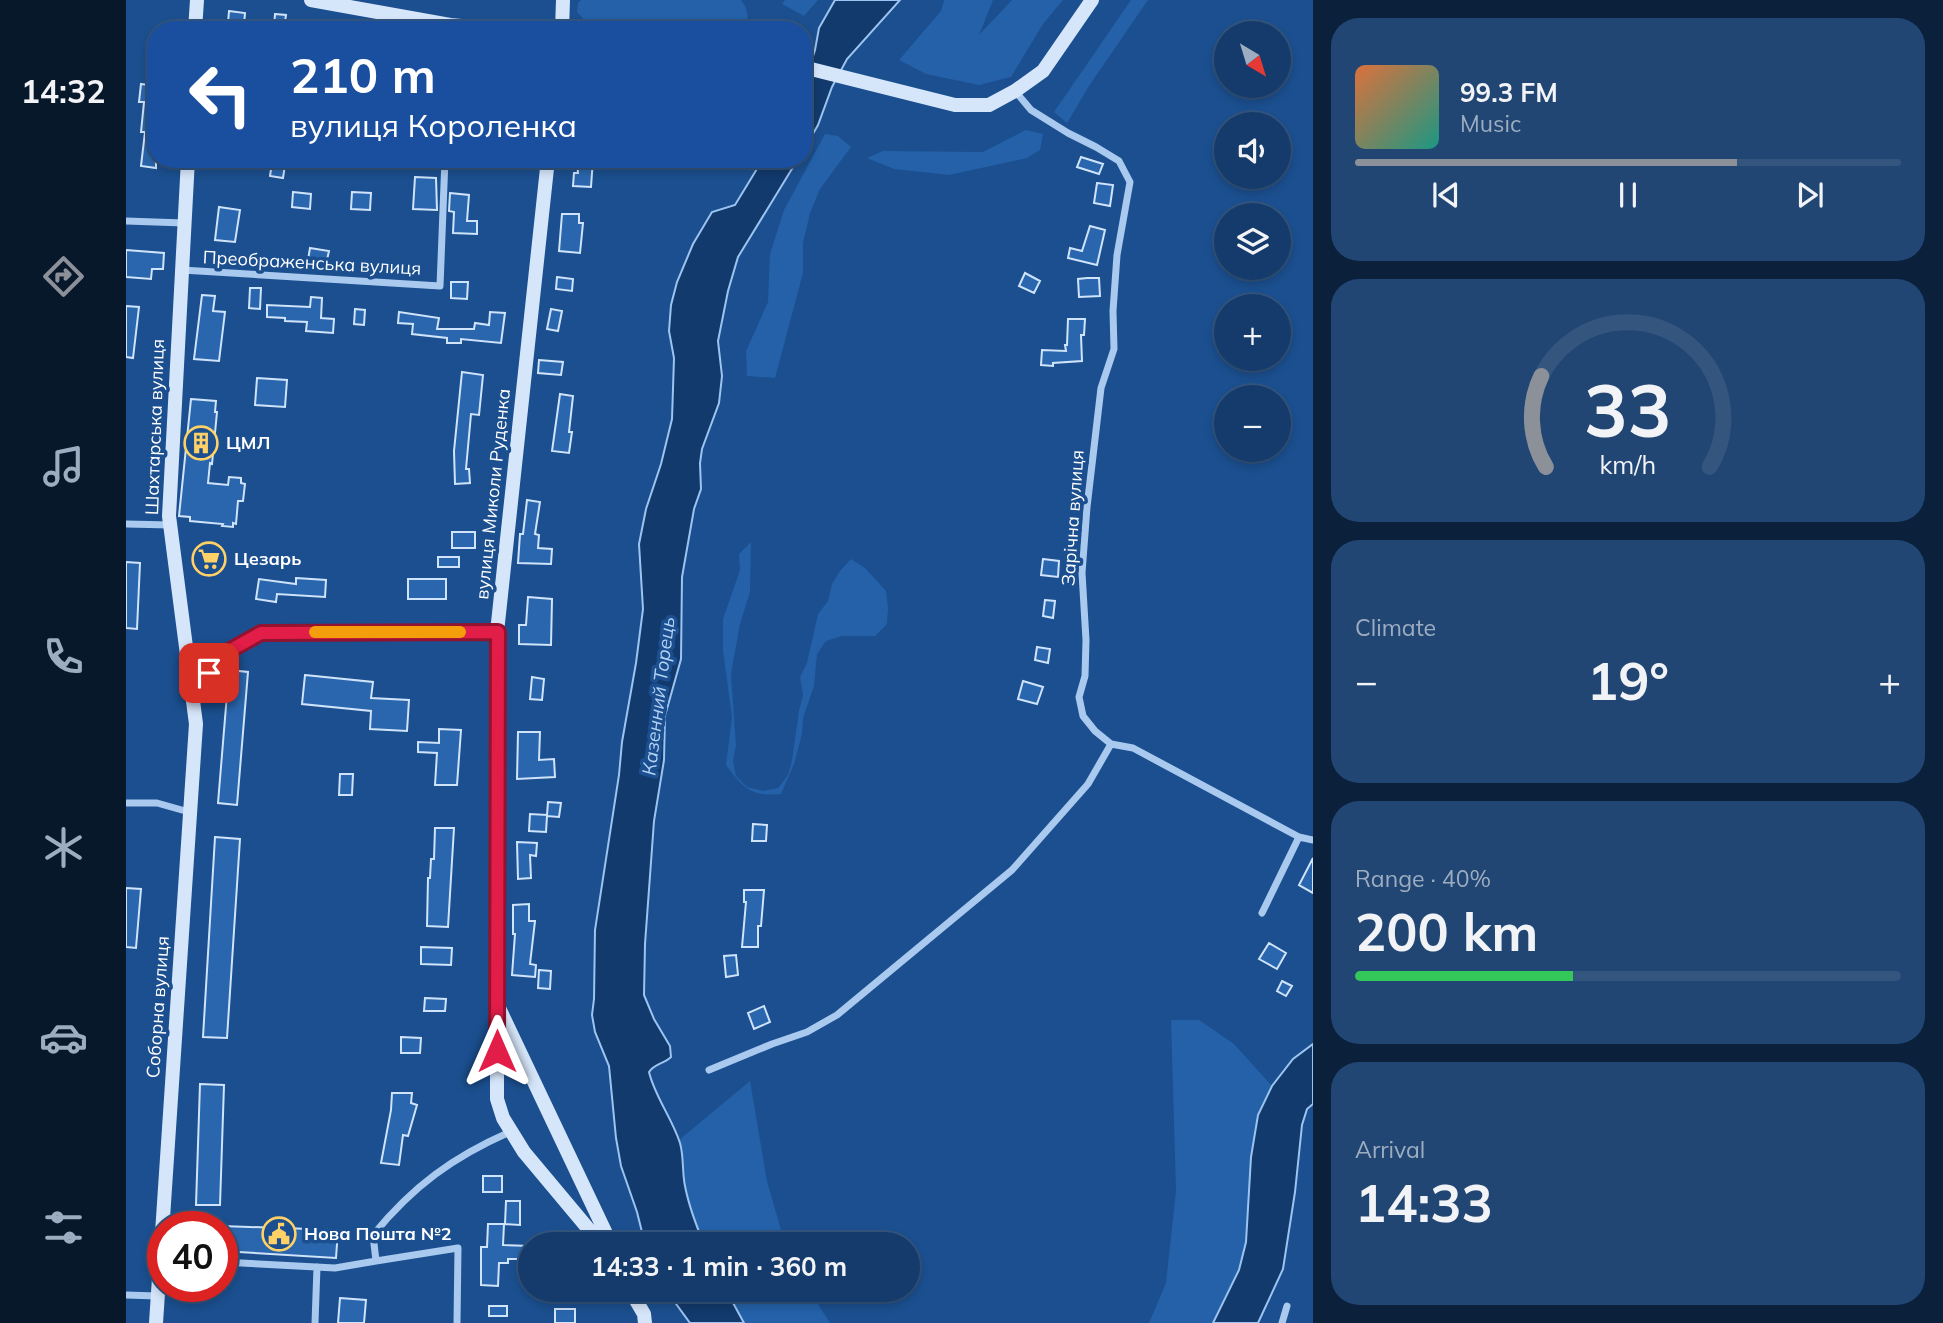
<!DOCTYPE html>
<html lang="en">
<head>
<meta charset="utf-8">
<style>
  body { margin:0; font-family:Mulish,sans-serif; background:#214673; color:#f1f3f6; height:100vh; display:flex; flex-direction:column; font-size:26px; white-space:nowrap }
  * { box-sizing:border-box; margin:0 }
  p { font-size:23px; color:#9dadc1 }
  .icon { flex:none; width:38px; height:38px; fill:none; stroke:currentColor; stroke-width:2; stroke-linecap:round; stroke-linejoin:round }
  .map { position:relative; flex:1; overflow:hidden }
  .details { display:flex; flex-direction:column; gap:18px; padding:18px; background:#0b203b; width:630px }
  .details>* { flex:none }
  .hud { position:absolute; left:21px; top:21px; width:665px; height:147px; border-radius:28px; box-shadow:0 4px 10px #0003,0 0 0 2px #33557e; background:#1a4fa0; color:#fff; overflow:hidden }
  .needle { width:46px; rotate:142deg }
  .fabs { position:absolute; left:1088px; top:21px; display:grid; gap:14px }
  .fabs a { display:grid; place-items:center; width:77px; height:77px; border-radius:50%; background:#143b6b; box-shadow:0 4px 10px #0003,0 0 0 2px #33557e; font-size:35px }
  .speed { position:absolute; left:21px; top:1211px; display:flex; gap:14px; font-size:35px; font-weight:700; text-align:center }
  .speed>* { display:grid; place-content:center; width:91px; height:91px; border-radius:50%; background:#143b6b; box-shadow:0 4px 10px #0003,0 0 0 2px #33557e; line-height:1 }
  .speed .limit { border:10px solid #d22; background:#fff; color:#111 }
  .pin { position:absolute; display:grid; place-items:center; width:60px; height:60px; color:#fff; margin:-30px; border-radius:14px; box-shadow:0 4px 10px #0006 }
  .me { position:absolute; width:77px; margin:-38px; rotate:0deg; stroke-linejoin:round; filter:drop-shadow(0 0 5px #0008) }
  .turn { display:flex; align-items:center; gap:24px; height:147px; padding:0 28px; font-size:32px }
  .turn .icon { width:91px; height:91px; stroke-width:2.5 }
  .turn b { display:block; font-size:49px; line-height:60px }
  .big { font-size:52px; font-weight:700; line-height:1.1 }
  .details .tile { flex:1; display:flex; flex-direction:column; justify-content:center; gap:10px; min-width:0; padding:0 24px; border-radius:28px; background:#214673 }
  .details .dial { align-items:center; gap:0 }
  .dial svg { height:182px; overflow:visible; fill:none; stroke:#33557e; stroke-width:7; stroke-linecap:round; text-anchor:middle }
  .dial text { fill:#f1f3f6; stroke:none }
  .song { display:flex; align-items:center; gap:21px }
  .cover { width:84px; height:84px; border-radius:10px; background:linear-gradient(135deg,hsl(20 70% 55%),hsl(170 70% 35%)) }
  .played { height:7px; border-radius:4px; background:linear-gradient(90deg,#8c9099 70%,#33557e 70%) }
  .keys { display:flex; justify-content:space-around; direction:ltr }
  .heat { display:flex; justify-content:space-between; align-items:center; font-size:38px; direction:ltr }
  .charge { height:10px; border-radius:5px; background:linear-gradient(90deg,#34c759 40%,#33557e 0) }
  .trip { position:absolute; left:392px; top:1232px; width:402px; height:70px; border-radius:35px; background:#143b6b; box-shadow:0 4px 10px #0003,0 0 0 2px #33557e; font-weight:700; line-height:70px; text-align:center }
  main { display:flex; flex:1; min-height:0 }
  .tabs { display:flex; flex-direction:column; width:126px; justify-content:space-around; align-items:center; background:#08182b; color:#9dadc1 }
  .tabs .icon { width:49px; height:49px }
  .tabs .on { color:#8c9099 }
  .tabs b { font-size:32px; color:#f1f3f6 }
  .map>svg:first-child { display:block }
  .green { fill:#2461a8 }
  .water { fill:#123a6d; stroke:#9cc4f0; stroke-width:2 }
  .building { fill:#2a66ad; stroke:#cfe3fa; stroke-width:2 }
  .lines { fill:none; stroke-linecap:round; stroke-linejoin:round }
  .street { stroke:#a9c9ee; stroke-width:7 }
  .secondary { stroke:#d6e6fa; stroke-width:14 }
  .route-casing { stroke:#92132f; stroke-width:18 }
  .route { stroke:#e11d48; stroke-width:12 }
  .slow { stroke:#f59e0b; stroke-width:12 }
  .labels { text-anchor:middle; stroke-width:7; stroke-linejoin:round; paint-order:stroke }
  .street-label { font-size:18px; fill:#fff; stroke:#1b4f8f }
  .poi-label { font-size:18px; font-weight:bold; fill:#fff; stroke:#1b4f8f; text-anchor:start }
  .water-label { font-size:19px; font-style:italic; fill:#b5d3f5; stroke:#1b4f8f }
</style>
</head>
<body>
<main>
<nav class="tabs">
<b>14:32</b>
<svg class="icon on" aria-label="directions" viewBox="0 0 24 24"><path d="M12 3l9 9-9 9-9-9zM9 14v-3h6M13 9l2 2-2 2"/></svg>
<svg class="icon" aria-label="music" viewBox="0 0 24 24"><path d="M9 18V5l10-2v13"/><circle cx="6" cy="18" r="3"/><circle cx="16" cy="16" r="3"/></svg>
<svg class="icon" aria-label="phone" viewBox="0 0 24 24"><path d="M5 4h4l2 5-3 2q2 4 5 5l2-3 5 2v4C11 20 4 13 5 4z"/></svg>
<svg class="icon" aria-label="climate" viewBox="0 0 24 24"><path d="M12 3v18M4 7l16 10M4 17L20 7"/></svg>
<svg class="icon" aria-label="car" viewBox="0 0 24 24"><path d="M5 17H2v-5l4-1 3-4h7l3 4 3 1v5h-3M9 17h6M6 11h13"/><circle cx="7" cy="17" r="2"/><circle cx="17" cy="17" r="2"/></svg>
<svg class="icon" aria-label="filters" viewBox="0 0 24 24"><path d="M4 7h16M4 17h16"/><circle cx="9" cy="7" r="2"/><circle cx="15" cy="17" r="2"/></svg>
</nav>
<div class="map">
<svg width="1187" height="1323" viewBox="0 0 1187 1323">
  <rect width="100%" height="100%" fill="#1b4f8f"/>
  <path class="green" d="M455 0H615C623 11 623 17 618 30H521L465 27 451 12 452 3Z
    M659 0H692L678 16 656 4Z
    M818 0H867L853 35 886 0H937L917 24 885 77 853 85 800 74 773 60 815 11Z
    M1005 0H1022L963 86 941 123 928 112Z
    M900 130 917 134 914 150 901 158 823 175 768 169 741 158 757 151 857 152Z
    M699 134 712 136 725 147 694 189 684 213 677 243V273L649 378 621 376 620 351 642 302 644 254 658 210Z
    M625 542 624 592 614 624 605 674 610 745 607 761 610 776 621 787 637 791 652 788 662 775 666 760 673 711 677 695 674 677 681 663 692 614 702 601 706 584 714 571 725 559 739 568 760 591 762 608 761 624 749 636H716L700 641 691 654 688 686 677 718 676 734 668 764 655 794C625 797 617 788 600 765L606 717 597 651V619L614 570 613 554Z
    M1045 1020H1073L1108 1044 1146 1086 1132 1115 1125 1157 1120 1242 1113 1270 1087 1323H1023L1040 1283 1050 1191Z
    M624 1081 641 1181 659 1244H578L567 1217 558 1184V1162L553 1140Z
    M600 1290H683L704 1323H618Z"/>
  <path class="water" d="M709 0H774L721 59 706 87 692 125 677 151V87L689 50 693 28Z
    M637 159H672L612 257 602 291 592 341 596 376 593 403 576 449 574 463 575 489 568 509 556 577 555 659 539 716 538 760 528 821 519 944 518 995 528 1019 544 1046 545 1057C538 1064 529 1063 523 1072 529 1097 546 1118 554 1143 558 1157 556 1172 559 1186 563 1207 570 1225 578 1244H519L511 1212 495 1166 490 1138 483 1066 469 1032 466 1015 468 999 469 930 493 775 496 742 510 663 517 609 513 544 520 509 535 464 546 419 548 358 543 331 545 305 551 282 567 244 586 212 609 205Z
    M1187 1044V1104L1181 1109 1176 1125 1169 1192 1157 1269 1132 1323H1087L1113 1270 1120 1242 1125 1157 1132 1115 1146 1086 1167 1059Z
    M540 1290H600L618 1323H564Z"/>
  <path class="building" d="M103 11 119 13 118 25 102 23Z
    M149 14 160 15 158 29 148 28Z
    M15 84 30 86V168L15 166 19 132H15L18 102H13Z
    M955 157 977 164 973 174 951 167Z
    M451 159H467L465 187 447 186 448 173H452Z
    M146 163 159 165 157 178 144 176Z
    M289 177 310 178 311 210 287 209Z
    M971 183 987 185 984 206 968 203Z
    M167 192 185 194 184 209 166 207Z
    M226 192 245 193 244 210 225 209Z
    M324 193 343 195 341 221H351V234L327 233 328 212 323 211Z
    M93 207 114 210 109 242 89 240Z
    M436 214H453V223H457L454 253 433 251Z
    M964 226 979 230 971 265 942 258 944 248 956 251Z
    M184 248 203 251 199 269 181 266Z
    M0 250 38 253 37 269H26L25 279 0 277Z
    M899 273 914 281 908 293 893 286Z
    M431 277 447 279 446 291 430 289Z
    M961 278H973L974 296 953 297 952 279Z
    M325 282H342L341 299 325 298Z
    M124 288H135L134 309 123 308Z
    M76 295 89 296 87 311 99 312 93 361 68 359Z
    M185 297 196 298 195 318 208 319 207 333 180 331 181 322 159 321V318L141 317V305L184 307Z
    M0 306 13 307 7 358 0 357Z
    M229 309 239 310 238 325 228 324Z
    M425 309 436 311 432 331 421 329Z
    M273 312 313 318 311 329H348L349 323 363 325 364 312 379 313 375 343 335 339V343H321V338L286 334 287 324 272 323Z
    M942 319H959L958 335H955L956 361 927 363V366L915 365 916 350 940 351 939 345H941Z
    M413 360 437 362 435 375 412 373Z
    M336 372 357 375 353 415 345 414 340 469H343L344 483 329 484 328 451Z
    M131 378 161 380 159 407 129 405Z
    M434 394 447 396 443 432H446L443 453 426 451Z
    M65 399 90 401 89 412H91L86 464 84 463 82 483 102 485 103 477 115 478V483L119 484 117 501H112L110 524 107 523V527L96 526 97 524 64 521V517L53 516Z
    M401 500 414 502 409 534 413 535 412 548 426 549 425 564 392 563 394 534H397Z
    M326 532H349V548H326Z
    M85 545 96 551 94 571H82L72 565 69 554Z
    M312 557H333V567H312Z
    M917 559 933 561 932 577 915 575Z
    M0 562 14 563 11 629 0 628Z
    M170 578 200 580 199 597 151 594 150 602 130 599 133 579 170 584Z
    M282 579H320V599H282Z
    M402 597 426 599 425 645 393 644V625H400Z
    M919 600 929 601 927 618 917 616Z
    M911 647 924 649 922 663 909 660Z
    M103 670 122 672 111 805 92 803Z
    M179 675 247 682 245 698 283 700 281 731 244 729 245 711 176 704Z
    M406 677 418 679 416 700 404 699Z
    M897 681 917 687 911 704 892 699Z
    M313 729 335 730 331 785H309L311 753 292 752V742L313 743Z
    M392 732H414L413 760 428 759 429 777 391 779Z
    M214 774H227L226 795H213Z
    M422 802 435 803 433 817 421 816 420 832 403 831 404 814 421 815Z
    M627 824 641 825 640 841H626Z
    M309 828H328L322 927 301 926 302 878H304L305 859H308Z
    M89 837 114 839 101 1038 77 1037Z
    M391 842 411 843 410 856 404 855 405 878 392 879Z
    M1187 858V893L1173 885Z
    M0 888 15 889 10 948 0 947Z
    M618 890H638L635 926H632V947H616L620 902H618Z
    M403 904V921H409L404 964 410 965 409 977 386 975 389 934H387V905Z
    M1143 943 1160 953 1151 969 1133 959Z
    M295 947 326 948 325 965 295 964Z
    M610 955 612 975 600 977 598 956Z
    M413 970 425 971 424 989 412 988Z
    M1156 981 1166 986 1160 996 1151 991Z
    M299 998 320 999 319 1011H298Z
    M638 1006 644 1022 628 1029 622 1013Z
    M275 1037 295 1038 294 1053H275Z
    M74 1084 98 1085 94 1205H70Z
    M266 1093H286L285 1103 291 1105 282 1136 277 1135 273 1165 255 1163 265 1110Z
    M357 1176H376V1192H357Z
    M380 1201H394V1225L379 1224Z
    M362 1224H378L377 1245 404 1246V1259H382V1263H373L372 1286 355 1285V1247H361Z
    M96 1226 212 1230 210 1258 96 1251Z
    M214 1298 240 1300 238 1323H212Z
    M363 1306H381V1316H363Z
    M429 1309H449V1323H429Z"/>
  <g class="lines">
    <path class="street" d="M889 91 905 110 942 133 970 147 993 161 1004 182 991 255 987 311 988 349 975 388 961 507 956 573 960 640 959 676 953 697 957 716 969 731 985 744 1007 748 1173 837 1136 913
      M0 221 58 223
      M56 270 314 286 319 159
      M0 524 45 525
      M0 803H31L63 812
      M1173 837 1187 840
      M583 1070 646 1044 681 1032 711 1015 886 870 962 784 985 744
      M250 1261 332 1248 331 1323
      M96 1262 209 1268 250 1261 247 1235C287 1186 327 1157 384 1132
      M0 1295 31 1296
      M189 1323 191 1267
      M1156 1323 1161 1306"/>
    <path class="secondary" d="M185 0 324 25 381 30
      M69 30 71 0
      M436 30 437 0
      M677 67 829 105H863L889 91 917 71 966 0
      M422 159 371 632V1099L377 1118 398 1152 475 1244
      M65 695 101 652 135 633 371 632
      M373 1008 485 1244
      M504 1290 518 1314 519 1323
      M30 1323 70 724 43 516 62 159"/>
  </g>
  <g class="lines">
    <defs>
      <path id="route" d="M83 673 101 652 135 633 372 632 371 1051"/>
    </defs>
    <use href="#route" class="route-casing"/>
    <use href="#route" class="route"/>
    <path class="slow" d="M189 632H334"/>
  </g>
  <defs>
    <symbol id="building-ring" viewBox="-11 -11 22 22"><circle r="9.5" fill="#1b4f8f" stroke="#ffd166" stroke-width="1.5"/><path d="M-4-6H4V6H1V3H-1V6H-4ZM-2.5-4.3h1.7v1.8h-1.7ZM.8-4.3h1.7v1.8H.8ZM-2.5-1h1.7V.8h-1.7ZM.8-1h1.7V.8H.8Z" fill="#ffd166"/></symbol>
    <symbol id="supermarket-ring" viewBox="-11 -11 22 22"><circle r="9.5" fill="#1b4f8f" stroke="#ffd166" stroke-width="1.5"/><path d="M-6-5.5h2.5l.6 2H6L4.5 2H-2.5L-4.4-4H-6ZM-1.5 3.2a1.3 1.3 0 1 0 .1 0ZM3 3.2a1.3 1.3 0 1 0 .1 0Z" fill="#ffd166"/></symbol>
    <symbol id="civic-ring" viewBox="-11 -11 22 22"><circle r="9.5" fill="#1b4f8f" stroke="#ffd166" stroke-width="1.5"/><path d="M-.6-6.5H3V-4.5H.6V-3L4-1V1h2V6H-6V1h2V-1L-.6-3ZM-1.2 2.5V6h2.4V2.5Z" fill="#ffd166"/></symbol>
  </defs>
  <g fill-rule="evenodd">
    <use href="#building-ring" x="56" y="424" width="38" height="38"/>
    <use href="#supermarket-ring" x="64" y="540" width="38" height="38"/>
    <use href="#civic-ring" x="134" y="1215" width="38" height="38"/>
  </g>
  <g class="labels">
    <g class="street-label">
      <text transform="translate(186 263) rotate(3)" y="6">Преображенська вулиця</text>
      <text transform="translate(29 427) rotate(-88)" y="6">Шахтарська вулиця</text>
      <text transform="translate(367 494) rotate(-84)" y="6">вулиця Миколи Руденка</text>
      <text transform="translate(947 518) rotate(-86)" y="6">Зарічна вулиця</text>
      <text transform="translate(32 1007) rotate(-86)" y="6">Соборна вулиця</text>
    </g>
    <g class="poi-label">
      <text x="100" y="449">ЦМЛ</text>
      <text x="108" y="565">Цезарь</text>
      <text x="178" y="1240">Нова Пошта №2</text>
    </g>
    <g class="water-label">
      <text transform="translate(532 696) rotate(-83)" y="7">Казенний Торець</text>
    </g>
  </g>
</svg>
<div class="fabs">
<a><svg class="needle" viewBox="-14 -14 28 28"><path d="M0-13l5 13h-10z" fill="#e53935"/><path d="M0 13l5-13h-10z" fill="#9dadc1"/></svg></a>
<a><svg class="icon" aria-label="sound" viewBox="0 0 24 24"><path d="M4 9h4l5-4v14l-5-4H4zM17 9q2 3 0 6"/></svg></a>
<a><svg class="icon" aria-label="layers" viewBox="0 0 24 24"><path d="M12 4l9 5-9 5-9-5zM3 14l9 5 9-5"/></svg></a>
<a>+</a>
<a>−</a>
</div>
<div class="speed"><div class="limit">40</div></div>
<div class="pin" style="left:83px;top:673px;background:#d93025"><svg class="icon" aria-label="arrive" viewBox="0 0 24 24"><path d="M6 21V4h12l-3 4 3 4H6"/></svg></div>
<svg class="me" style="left:371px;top:1051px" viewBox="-20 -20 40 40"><path d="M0-17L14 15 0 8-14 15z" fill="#e11d48" stroke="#fff" stroke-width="4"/></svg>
<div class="trip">14:33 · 1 min · 360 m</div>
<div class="hud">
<div class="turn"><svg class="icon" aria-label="left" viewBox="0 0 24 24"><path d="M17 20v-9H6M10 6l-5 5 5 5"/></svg><div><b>210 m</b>вулиця Короленка</div></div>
</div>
</div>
<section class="details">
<div class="tile">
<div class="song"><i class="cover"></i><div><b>99.3 FM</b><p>Music</p></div></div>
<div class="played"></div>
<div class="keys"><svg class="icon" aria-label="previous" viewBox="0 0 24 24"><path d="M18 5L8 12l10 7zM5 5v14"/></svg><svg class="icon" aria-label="pause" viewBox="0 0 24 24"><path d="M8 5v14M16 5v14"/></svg><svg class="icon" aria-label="next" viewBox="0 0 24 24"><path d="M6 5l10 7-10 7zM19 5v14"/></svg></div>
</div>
<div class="tile dial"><svg viewBox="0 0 100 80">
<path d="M14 69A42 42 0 1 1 86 69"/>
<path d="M14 69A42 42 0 0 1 12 29" stroke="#8c9099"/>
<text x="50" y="56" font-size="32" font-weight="700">33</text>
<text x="50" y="72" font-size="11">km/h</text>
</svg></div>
<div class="tile"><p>Climate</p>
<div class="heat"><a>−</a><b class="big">19°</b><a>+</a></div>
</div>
<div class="tile"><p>Range · 40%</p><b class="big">200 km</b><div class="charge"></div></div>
<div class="tile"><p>Arrival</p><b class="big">14:33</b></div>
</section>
</main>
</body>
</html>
